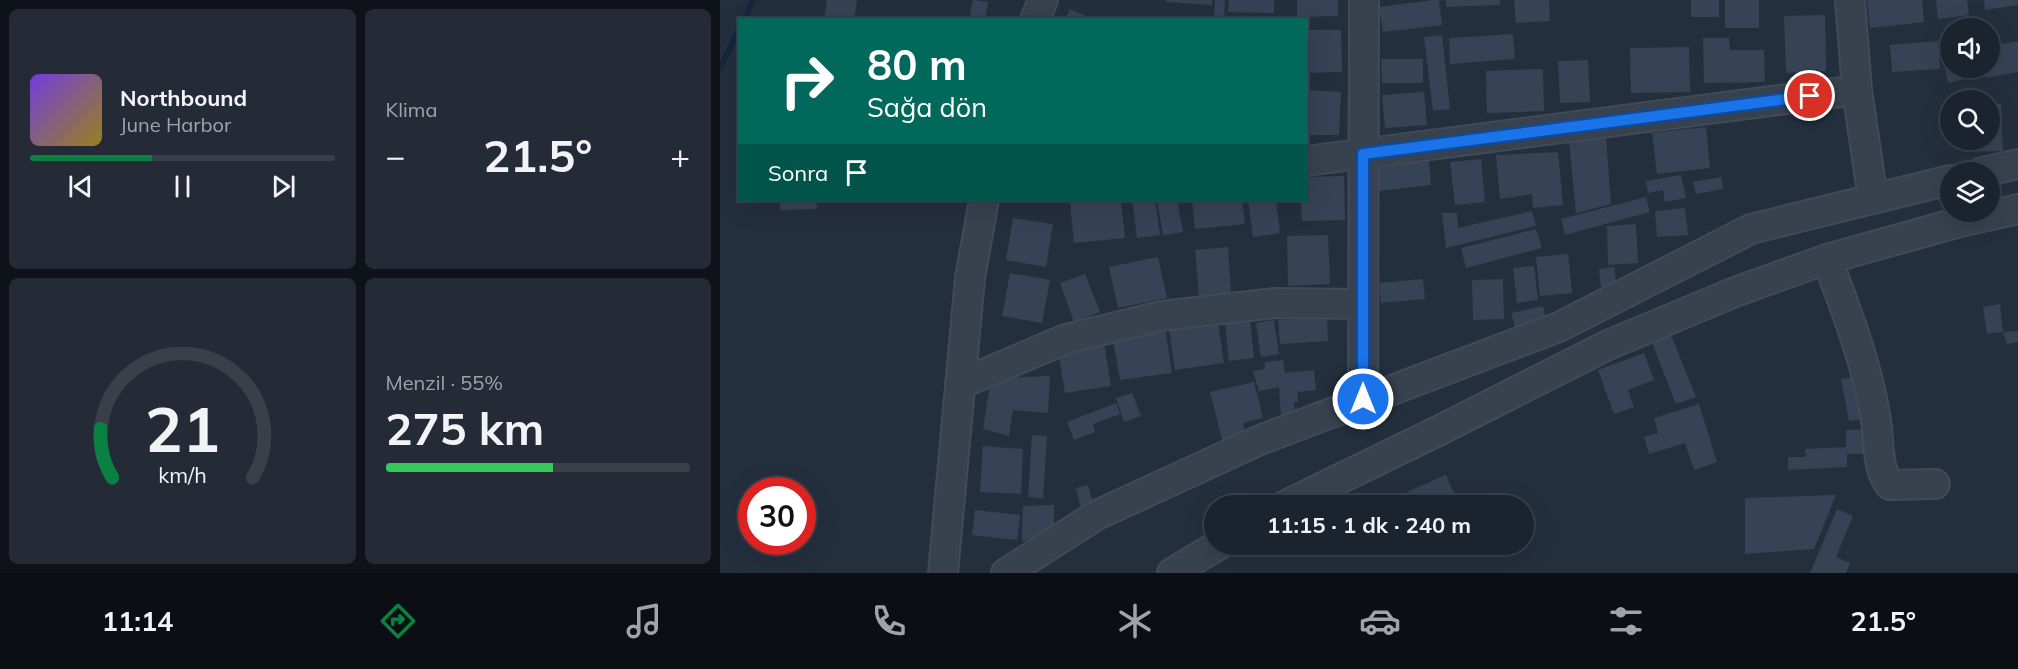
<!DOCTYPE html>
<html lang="tr">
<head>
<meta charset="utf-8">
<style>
  body { margin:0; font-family:Mulish,sans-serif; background:#242b36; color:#f1f3f6; height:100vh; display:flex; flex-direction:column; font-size:22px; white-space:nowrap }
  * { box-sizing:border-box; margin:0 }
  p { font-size:20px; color:#a0a4aa }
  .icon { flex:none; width:33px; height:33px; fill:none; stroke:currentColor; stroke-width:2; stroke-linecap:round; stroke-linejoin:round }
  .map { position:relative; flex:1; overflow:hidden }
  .details { display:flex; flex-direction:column; gap:9px; padding:9px; background:#0f1319; width:720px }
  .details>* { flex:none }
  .banner { position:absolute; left:18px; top:18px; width:570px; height:183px; border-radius:0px; box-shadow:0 6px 24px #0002,0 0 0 2px #39404a; background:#00695c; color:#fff; overflow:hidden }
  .fabs { position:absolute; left:1220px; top:18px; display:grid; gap:12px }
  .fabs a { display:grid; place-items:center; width:60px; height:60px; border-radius:50%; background:#1b232e; box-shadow:0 6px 24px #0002,0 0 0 2px #39404a; font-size:30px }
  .speed { position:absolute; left:18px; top:477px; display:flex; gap:12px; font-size:30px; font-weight:700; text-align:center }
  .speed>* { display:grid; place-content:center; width:78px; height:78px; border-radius:50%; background:#1b232e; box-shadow:0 6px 24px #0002,0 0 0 2px #39404a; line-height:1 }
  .speed .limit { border:9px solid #d22; background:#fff; color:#111 }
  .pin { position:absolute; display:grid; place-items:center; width:51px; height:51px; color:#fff; margin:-26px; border:3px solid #fff; border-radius:50%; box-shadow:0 2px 6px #0007 }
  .me { position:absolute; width:66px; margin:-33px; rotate:0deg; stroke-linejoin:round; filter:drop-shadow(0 0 4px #0008) }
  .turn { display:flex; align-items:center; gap:21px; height:126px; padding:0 30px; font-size:27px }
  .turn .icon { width:78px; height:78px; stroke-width:2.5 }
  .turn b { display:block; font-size:42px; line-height:51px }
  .then { display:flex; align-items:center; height:57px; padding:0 30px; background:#0003; gap:12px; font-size:22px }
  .big { font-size:45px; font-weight:700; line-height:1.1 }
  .details .widget { flex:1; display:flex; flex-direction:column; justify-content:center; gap:9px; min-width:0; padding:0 21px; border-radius:9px; background:#242b36 }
  .details .dial { align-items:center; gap:0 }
  .dial svg { height:156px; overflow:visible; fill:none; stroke:#39404a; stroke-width:7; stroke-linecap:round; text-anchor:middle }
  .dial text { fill:#f1f3f6; stroke:none }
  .song { display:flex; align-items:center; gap:18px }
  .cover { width:72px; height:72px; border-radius:9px; background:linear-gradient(135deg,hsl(260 70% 55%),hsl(50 70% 35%)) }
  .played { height:6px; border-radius:3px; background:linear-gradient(90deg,#0b8043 40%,#39404a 40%) }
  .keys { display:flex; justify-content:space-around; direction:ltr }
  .heat { display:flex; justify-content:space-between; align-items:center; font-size:33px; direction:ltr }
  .charge { height:9px; border-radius:4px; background:linear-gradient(90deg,#34c759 55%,#39404a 0) }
  .details .tiles { flex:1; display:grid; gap:9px; grid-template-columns:repeat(2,1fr) }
  .trip { position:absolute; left:484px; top:495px; width:330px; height:60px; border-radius:30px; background:#1b232e; box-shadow:0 6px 24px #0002,0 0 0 2px #39404a; font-weight:700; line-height:60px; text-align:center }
  .tabs { display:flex; height:96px; justify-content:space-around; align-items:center; background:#0b0e12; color:#a0a4aa }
  .tabs .icon { width:42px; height:42px }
  .tabs .selected { color:#0b8043 }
  .tabs b { font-size:27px; color:#f1f3f6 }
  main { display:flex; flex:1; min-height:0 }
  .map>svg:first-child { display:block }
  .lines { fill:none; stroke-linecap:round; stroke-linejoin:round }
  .stream { stroke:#17263c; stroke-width:6 }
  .building { fill:#364354 }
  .minor-casing { stroke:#414a57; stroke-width:32 }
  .minor { stroke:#38414e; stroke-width:28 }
  .route-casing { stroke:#114b97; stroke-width:15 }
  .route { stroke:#1a73e8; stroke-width:10 }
</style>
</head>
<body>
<main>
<section class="details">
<div class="tiles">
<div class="widget">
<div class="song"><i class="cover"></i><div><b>Northbound</b><p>June Harbor</p></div></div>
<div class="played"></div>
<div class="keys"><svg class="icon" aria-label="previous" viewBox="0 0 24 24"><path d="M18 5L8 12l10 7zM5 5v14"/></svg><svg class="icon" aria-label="pause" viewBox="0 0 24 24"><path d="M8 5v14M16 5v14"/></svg><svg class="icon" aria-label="next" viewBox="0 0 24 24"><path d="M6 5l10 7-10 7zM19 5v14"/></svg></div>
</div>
<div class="widget"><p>Klima</p>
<div class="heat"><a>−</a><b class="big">21.5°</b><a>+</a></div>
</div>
<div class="widget dial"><svg viewBox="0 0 100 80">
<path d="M14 69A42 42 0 1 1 86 69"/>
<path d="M14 69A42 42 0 0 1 8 44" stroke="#0b8043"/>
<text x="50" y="56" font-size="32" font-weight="700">21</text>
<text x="50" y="72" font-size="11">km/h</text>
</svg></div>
<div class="widget"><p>Menzil · 55%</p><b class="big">275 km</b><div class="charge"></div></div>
</div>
</section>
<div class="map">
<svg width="1298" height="573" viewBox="0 0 1298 573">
  <rect width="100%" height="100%" fill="#242f3e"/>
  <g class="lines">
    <path class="stream" d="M24 20 33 0
      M0 68 20 28"/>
  </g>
  <path class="building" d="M107 0H137L134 20H104Z
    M253 0 268 2 265 20H249Z
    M446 0H492V5L446 2Z
    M495 0H505L504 20H494Z
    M509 0H554V13L508 12Z
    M577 0H618V16L577 17Z
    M713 0H719L722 25 663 32 659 7Z
    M726 0H780V5L726 7Z
    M794 0H829L830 21 796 23Z
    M971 0H999V17H971Z
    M1005 0H1039V28H1005Z
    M1147 0H1202L1204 22 1150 28Z
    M1216 0H1247L1249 15 1218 19Z
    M1264 0H1298V5L1265 10Z
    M350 9 375 20H345Z
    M1105 15 1106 71 1066 73 1064 16Z
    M586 30H621L622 72 586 73Z
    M793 34 795 59 730 64 729 38Z
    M722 35 730 109 713 111 704 37Z
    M983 38H1009L1010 50H1044L1045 82 984 83Z
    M1218 41 1220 69 1172 72 1170 45Z
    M1298 41V72L1265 78 1266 74 1228 83 1225 68H1269V46Z
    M969 47 970 92 911 93 910 48Z
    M661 59H703V83H662Z
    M868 60 870 102 840 103 838 61Z
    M823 69 824 111 767 113 766 71Z
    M586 90 621 92 619 135H586Z
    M704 92 707 125 665 128 662 95Z
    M1269 104H1281L1283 151 1243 152 1242 140H1269Z
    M986 127 990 168 937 174 932 133Z
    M886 137 891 204 856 213 849 141Z
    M838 152 843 205 813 208 812 194 780 199 776 155Z
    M761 159 765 202 735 205 730 162Z
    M709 160 711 185 659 191 657 166Z
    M961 175 966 198 945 202 943 190 928 193 926 181Z
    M624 176 625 220 582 221 581 200H586V177Z
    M1001 177 1003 189 976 194 973 182Z
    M926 197 930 212 845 235 841 219Z
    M60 200H96L97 209 60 210Z
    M380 200H401L405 238 354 243 350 203Z
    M412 200H435L440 235 417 238Z
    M437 200H457L463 232 443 235Z
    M472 200H522L525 224 475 229Z
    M528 200H556L560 233 533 237Z
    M965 208 968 235 937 237 935 211Z
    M812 211 816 226 726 248 722 213H737L738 228Z
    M293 218 333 224 326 267 286 260Z
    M916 224 918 263 888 265 887 226Z
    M816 229 822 248 746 268 741 248Z
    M608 235 610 284 568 286 567 236Z
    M508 247 511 293 479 296 475 250Z
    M848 254 852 293 820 296 816 257Z
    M438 257 447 298 398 308 389 267Z
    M814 266 818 300 797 303 793 268Z
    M894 267 897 286 881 288 879 269Z
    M290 273 330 280 322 323 282 316Z
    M365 274 380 312 354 322 340 283Z
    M703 279 705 299 661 303 659 283Z
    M783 279 784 319 753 320 752 280Z
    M1280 304 1283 332 1267 334 1263 307Z
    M823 306 826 320 795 327 791 313Z
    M607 317 608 341 560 344 558 320Z
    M530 320 534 358 509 361 505 323Z
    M554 320 559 354 541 357 536 323Z
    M498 322 504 363 455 370 449 329Z
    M445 327 452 373 400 380 392 335Z
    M1298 331V342L1287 344 1283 332Z
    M950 332 976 397 956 404 931 340Z
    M384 343 391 386 345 393 338 350Z
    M924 353 934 380 908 390 914 407 894 414 878 370Z
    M563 360 565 373 594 370 596 390 577 392 578 402H574L575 417 561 418 559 387 539 391 533 371 545 369V362Z
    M330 376 328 413 293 410 289 436 263 429 271 378Z
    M1137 376 1144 419 1129 421 1121 379Z
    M534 382 543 418 523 423 525 432 502 440 490 392Z
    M412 393 421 416 404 422 396 398Z
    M396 403 400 414 373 424 375 432 354 440 347 422Z
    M979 404 997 462 974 470 965 443 929 454 924 437 938 433 934 418Z
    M1150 429 1151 454H1127V467L1068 470V457H1086L1085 449 1126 447V430Z
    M312 435 327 436 323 498 308 497Z
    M263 446 303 449 301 494 260 492Z
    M726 475 734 493 703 506H693L687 492Z
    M368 485 373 503 361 510 356 488Z
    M1116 495 1094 549 1025 554V498Z
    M334 505V531L302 542 303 506Z
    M1117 509 1133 516 1116 557 1130 563 1126 573H1090Z
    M255 510 300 515 297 540 252 535Z"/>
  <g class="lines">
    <defs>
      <path id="minor" d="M1130 0 1137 90 1153 199
        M315 20 323 0
        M586 161 1137 90
        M1262 172 1298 164
        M1107 259C1127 312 1150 372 1157 428 1159 447 1158 471 1170 485L1215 484
        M240 384 346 339 441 316 556 303 643 304
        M643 400 644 0
        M564 506 718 431 888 345 1015 292 1107 259 1240 222 1298 209
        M223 573 250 278 264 200
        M286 573 377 515 540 440 839 327 1031 229 1230 180
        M452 573 500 544"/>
    </defs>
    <use href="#minor" class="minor-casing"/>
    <use href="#minor" class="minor"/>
  </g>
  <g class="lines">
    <defs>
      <path id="route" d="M643 399V154L1090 96"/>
    </defs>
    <use href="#route" class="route-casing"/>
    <use href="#route" class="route"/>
  </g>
</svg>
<div class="fabs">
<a><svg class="icon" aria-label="sound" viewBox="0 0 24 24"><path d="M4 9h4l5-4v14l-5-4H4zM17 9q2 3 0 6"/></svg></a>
<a><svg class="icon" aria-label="search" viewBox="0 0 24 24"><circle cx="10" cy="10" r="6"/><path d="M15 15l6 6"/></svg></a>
<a><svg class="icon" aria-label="layers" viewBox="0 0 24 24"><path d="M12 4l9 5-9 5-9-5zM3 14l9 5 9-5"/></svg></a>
</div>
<div class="speed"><div class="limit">30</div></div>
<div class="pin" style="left:1090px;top:96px;background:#d93025"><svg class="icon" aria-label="arrive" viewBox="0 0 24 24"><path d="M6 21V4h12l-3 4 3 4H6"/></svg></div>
<svg class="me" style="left:643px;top:399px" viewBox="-20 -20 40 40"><circle r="17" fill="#1a73e8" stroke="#fff" stroke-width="3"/><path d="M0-11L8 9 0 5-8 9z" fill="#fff"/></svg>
<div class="trip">11:15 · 1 dk · 240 m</div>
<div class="banner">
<div class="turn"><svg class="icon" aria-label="right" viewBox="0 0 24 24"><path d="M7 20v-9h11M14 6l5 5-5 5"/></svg><div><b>80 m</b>Sağa dön</div></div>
<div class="then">Sonra<svg class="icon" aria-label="arrive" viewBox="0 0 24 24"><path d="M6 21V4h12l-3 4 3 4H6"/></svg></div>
</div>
</div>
</main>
<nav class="tabs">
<b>11:14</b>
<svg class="icon selected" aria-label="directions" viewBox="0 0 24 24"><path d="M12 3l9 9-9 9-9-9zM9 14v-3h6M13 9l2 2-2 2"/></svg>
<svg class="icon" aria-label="music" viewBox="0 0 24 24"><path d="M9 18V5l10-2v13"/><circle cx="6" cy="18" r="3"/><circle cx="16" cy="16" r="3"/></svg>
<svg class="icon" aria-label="phone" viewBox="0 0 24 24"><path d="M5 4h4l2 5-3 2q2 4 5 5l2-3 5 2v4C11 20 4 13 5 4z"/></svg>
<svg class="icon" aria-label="climate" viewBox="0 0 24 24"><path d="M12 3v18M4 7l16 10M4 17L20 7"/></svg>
<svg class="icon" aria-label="car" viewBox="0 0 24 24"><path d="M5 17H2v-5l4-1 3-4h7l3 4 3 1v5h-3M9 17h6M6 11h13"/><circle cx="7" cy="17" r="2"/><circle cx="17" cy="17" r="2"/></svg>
<svg class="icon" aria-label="filters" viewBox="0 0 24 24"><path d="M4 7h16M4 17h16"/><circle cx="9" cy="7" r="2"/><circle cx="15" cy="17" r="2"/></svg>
<b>21.5°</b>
</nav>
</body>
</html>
